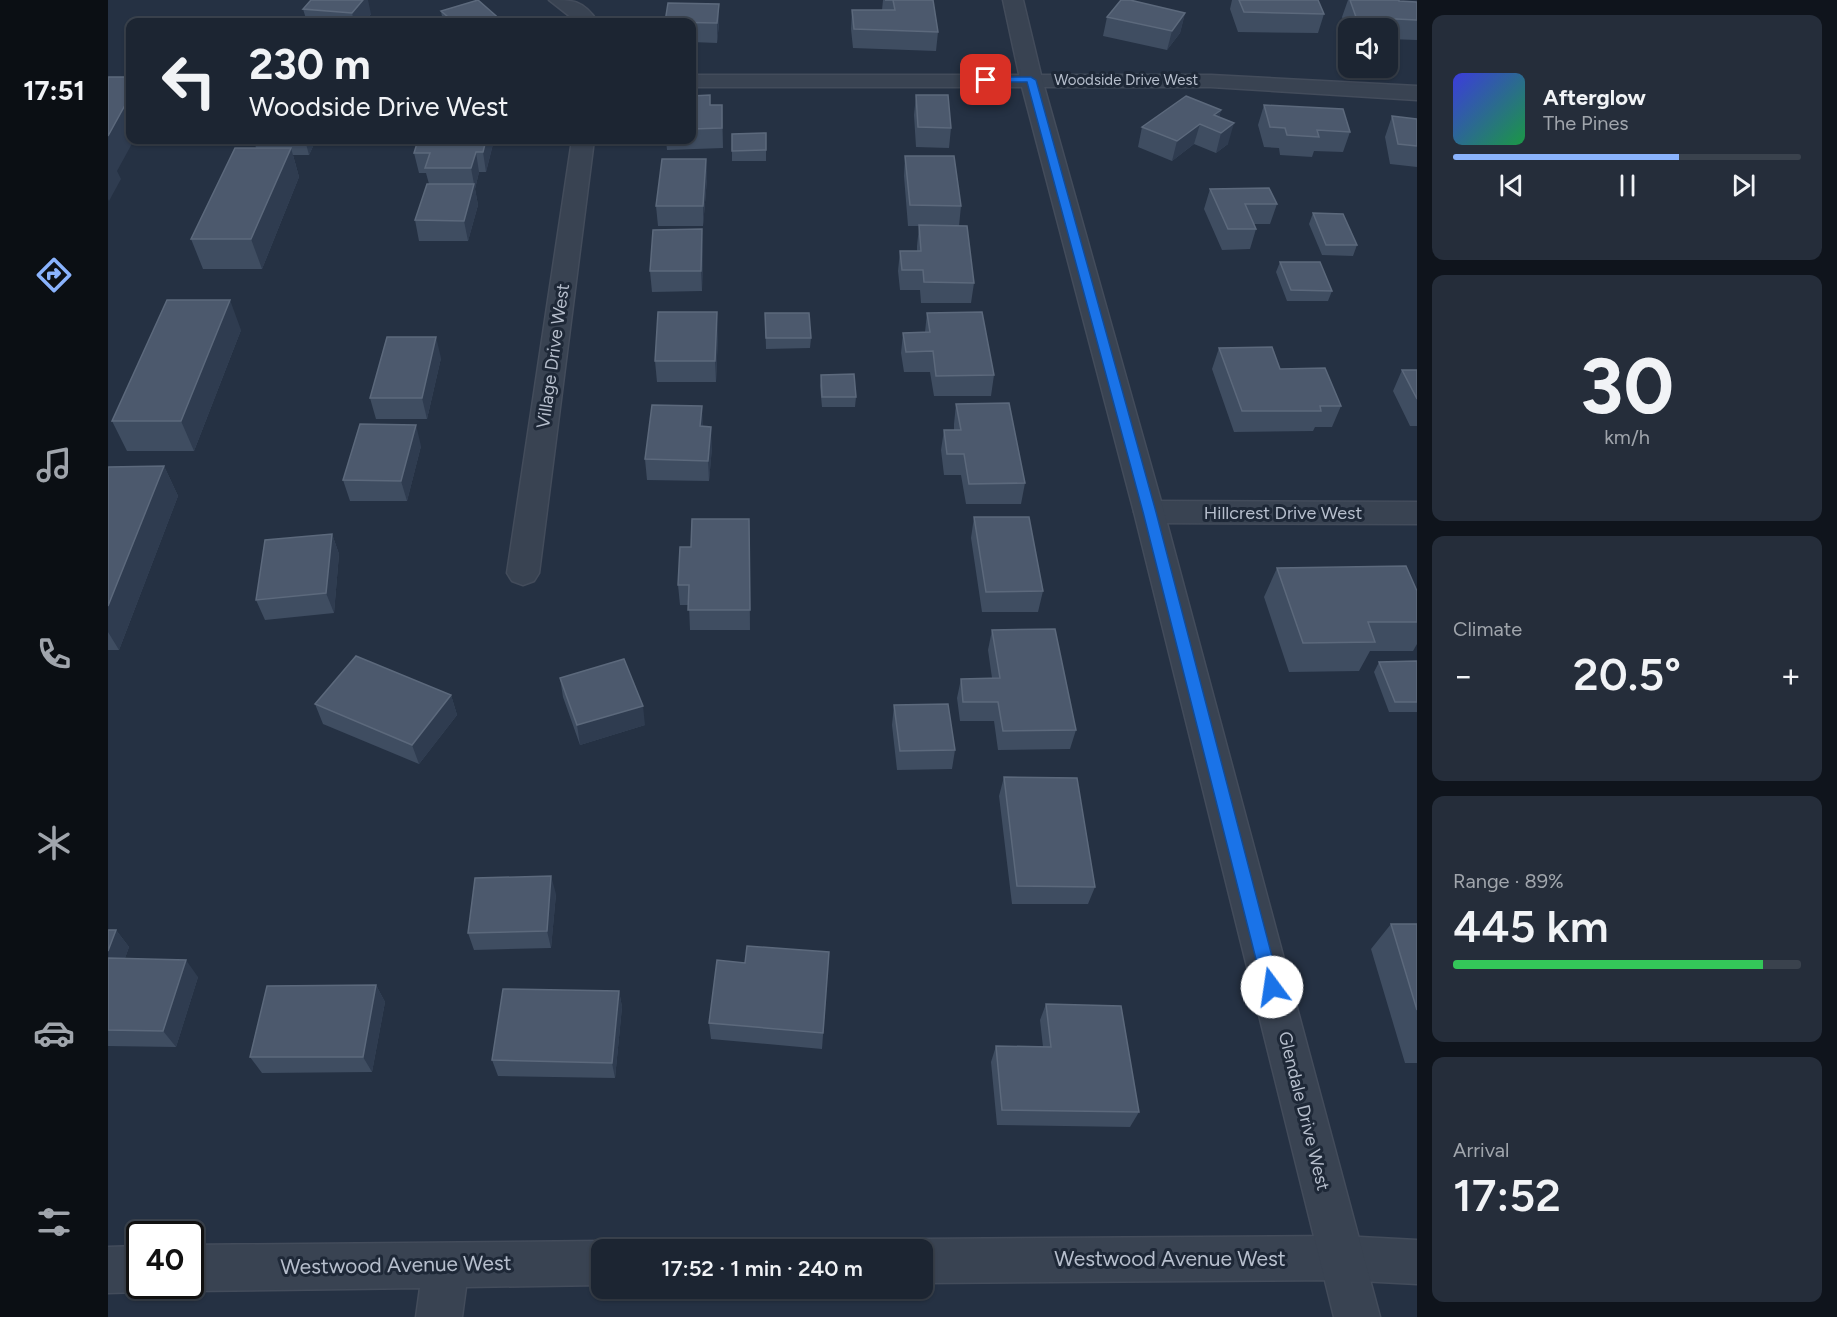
<!DOCTYPE html>
<html lang="en">
<head>
<meta charset="utf-8">
<style>
  body { margin:0; font-family:Figtree,sans-serif; background:#252d3a; color:#f1f3f6; height:100vh; display:flex; flex-direction:column; font-size:22px; white-space:nowrap }
  * { box-sizing:border-box; margin:0 }
  p { font-size:20px; color:#a0a5ac }
  .icon { flex:none; width:33px; height:33px; fill:none; stroke:currentColor; stroke-width:2; stroke-linecap:round; stroke-linejoin:round }
  .map { position:relative; flex:1; overflow:hidden }
  .details { display:flex; flex-direction:column; gap:15px; padding:15px; background:#0f141c; width:420px }
  .details>* { flex:none }
  .hud { position:absolute; left:18px; top:18px; width:570px; height:126px; border-radius:12px; box-shadow:0 2px 4px #0004,0 0 0 2px #3a424d; background:#1c2532; color:#f1f3f6; overflow:hidden }
  .tools { position:absolute; left:1230px; top:18px; display:grid; gap:12px }
  .tools a { display:grid; place-items:center; width:60px; height:60px; border-radius:12px; background:#1c2532; box-shadow:0 2px 4px #0004,0 0 0 2px #3a424d; font-size:30px }
  .speed { position:absolute; left:18px; top:1221px; display:flex; gap:12px; font-size:30px; font-weight:700; text-align:center }
  .speed>* { display:grid; place-content:center; width:78px; height:78px; border-radius:50%; background:#1c2532; box-shadow:0 2px 4px #0004,0 0 0 2px #3a424d; line-height:1 }
  .speed .limit { border:3px solid #111; border-radius:9px; background:#fff; color:#111 }
  .pin { position:absolute; display:grid; place-items:center; width:51px; height:51px; color:#fff; margin:-26px; border-radius:12px; box-shadow:0 3px 9px #0006 }
  .me { position:absolute; width:66px; margin:-33px; rotate:346deg; stroke-linejoin:round; filter:drop-shadow(0 0 4px #0008) }
  .turn { display:flex; align-items:center; gap:21px; height:126px; padding:0 24px; font-size:27px }
  .turn .icon { width:78px; height:78px; stroke-width:2.5 }
  .turn b { display:block; font-size:42px; line-height:51px }
  .big { font-size:45px; font-weight:600; line-height:1.1 }
  .details .card { flex:1; display:flex; flex-direction:column; justify-content:center; gap:9px; min-width:0; padding:0 21px; border-radius:12px; background:#252d3a }
  .details .dial { align-items:center; gap:0 }
  .dial b { font-size:78px; line-height:1 }
  .song { display:flex; align-items:center; gap:18px }
  .cover { width:72px; height:72px; border-radius:9px; background:linear-gradient(135deg,hsl(240 70% 55%),hsl(140 70% 35%)) }
  .played { height:6px; border-radius:3px; background:linear-gradient(90deg,#8ab3fd 65%,#3a424d 65%) }
  .keys { display:flex; justify-content:space-around; direction:ltr }
  .heat { display:flex; justify-content:space-between; align-items:center; font-size:33px; direction:ltr }
  .charge { height:9px; border-radius:4px; background:linear-gradient(90deg,#34c759 89%,#3a424d 0) }
  .trip { position:absolute; left:483px; top:1239px; width:342px; height:60px; border-radius:12px; background:#1c2532; box-shadow:0 2px 4px #0004,0 0 0 2px #3a424d; font-weight:600; line-height:60px; text-align:center }
  main { display:flex; flex:1; min-height:0 }
  .dock { display:flex; flex-direction:column; width:108px; justify-content:space-around; align-items:center; background:#0b0f14; color:#a0a5ac }
  .dock .icon { width:42px; height:42px }
  .dock .selected { color:#8ab3fd }
  .dock b { font-size:27px; color:#f1f3f6 }
  .map>svg:first-child { display:block }
  .lines { fill:none; stroke-linecap:round; stroke-linejoin:round }
  .minor-casing { stroke:#434c5b; stroke-width:3 }
  .tertiary-casing { stroke:#434c5b; stroke-width:3 }
  .minor { fill:#394352; fill-rule:evenodd }
  .tertiary { fill:#394352; fill-rule:evenodd }
  .wall { fill:#3f4d61 }
  .shaded-wall { fill:#2f3c50 }
  .building { fill:#4c596d; stroke:#5c697c; stroke-width:1.5 }
  .route { fill:#1a73e8; stroke:#114b97; stroke-width:1.5 }
  .labels { text-anchor:middle; stroke-width:6; stroke-linejoin:round; paint-order:stroke }
  .far-street-label { font-size:15px; fill:#b6becc; stroke:#1e2837 }
  .street-label { font-size:18px; fill:#b6becc; stroke:#1e2837 }
  .near-street-label { font-size:21px; fill:#b6becc; stroke:#1e2837 }
</style>
</head>
<body>
<main>
<nav class="dock">
<b>17:51</b>
<svg class="icon selected" aria-label="directions" viewBox="0 0 24 24"><path d="M12 3l9 9-9 9-9-9zM9 14v-3h6M13 9l2 2-2 2"/></svg>
<svg class="icon" aria-label="music" viewBox="0 0 24 24"><path d="M9 18V5l10-2v13"/><circle cx="6" cy="18" r="3"/><circle cx="16" cy="16" r="3"/></svg>
<svg class="icon" aria-label="phone" viewBox="0 0 24 24"><path d="M5 4h4l2 5-3 2q2 4 5 5l2-3 5 2v4C11 20 4 13 5 4z"/></svg>
<svg class="icon" aria-label="climate" viewBox="0 0 24 24"><path d="M12 3v18M4 7l16 10M4 17L20 7"/></svg>
<svg class="icon" aria-label="car" viewBox="0 0 24 24"><path d="M5 17H2v-5l4-1 3-4h7l3 4 3 1v5h-3M9 17h6M6 11h13"/><circle cx="7" cy="17" r="2"/><circle cx="17" cy="17" r="2"/></svg>
<svg class="icon" aria-label="filters" viewBox="0 0 24 24"><path d="M4 7h16M4 17h16"/><circle cx="9" cy="7" r="2"/><circle cx="15" cy="17" r="2"/></svg>
</nav>
<div class="map">
<svg width="1309" height="1317" viewBox="0 0 1309 1317">
  <rect width="100%" height="100%" fill="#253143"/>
  <g class="lines">
    <defs>
      <path id="minor" d="M441 0C465 0 475 0 490 22H469Z
        M584 75H1103L1309 86V100L1103 87H584Z
        M464 140H486L431 573 426 581 415 585 404 581 399 573Z
        M1041 501 1309 502V524L1041 523 1030 520 1026 512 1030 504Z
        M1233 1236 1309 1240V1284L1233 1280 814 1283V1250H796L798 1245 814 1239Z
        M494 1241 511 1250H494V1285L358 1287 354 1317H308L312 1288 82 1291 70 1286H82V1245Z
        M32 1246V1286H47L32 1292 0 1293V1247Z"/>
      <path id="tertiary" d="M895 0H915L934 79 1056 512 1272 1317H1226L1026 512 912 79Z"/>
    </defs>
    <use href="#minor" class="minor-casing"/>
    <use href="#tertiary" class="tertiary-casing"/>
    <use href="#minor" class="minor"/>
    <use href="#tertiary" class="tertiary"/>
  </g>
  <path class="wall" d="M775 0H825L830 32 828 51 745 48 743 29 744 10H774Z
    M1124 0H1210L1216 14 1210 33 1130 32 1122 9Z
    M1240 0H1291V1L1309 2V40L1280 39V28H1240V35L1234 17Z
    M195 9 263 14 257 22H199Z
    M333 11 395 22H335Z
    M1077 13 1072 33 1059 50 995 36 999 17Z
    M584 22 611 23 609 43 584 42Z
    M808 95 843 128 841 148 808 147 806 115Z
    M584 96 602 105H614L615 148 559 150 558 140H584Z
    M1156 105 1242 132 1235 152 1206 151 1204 157 1172 155 1171 148 1156 147 1150 125Z
    M1113 110 1111 117 1120 144 1108 153 1086 144 1064 161 1030 147 1034 127Z
    M1284 116 1309 119V167L1282 164 1277 137Z
    M658 133V161H624V134Z
    M146 140H208L201 155H185L191 177 154 269H95L83 239 148 148Z
    M386 140 378 172H371L367 189 370 205 360 241H311L307 220 321 184 318 173H311L306 153Z
    M797 156 853 206 851 226 866 283 863 303H813L812 290H792L790 271 792 251H809V246L811 226H800L796 176Z
    M598 159 599 179 595 226H550L548 206Z
    M1102 189 1169 204 1162 224H1146L1148 229 1142 249 1114 250 1096 209Z
    M1205 213 1249 245 1245 256 1214 255 1201 224Z
    M595 250 594 291 544 292 542 271Z
    M1172 262 1224 291 1220 301H1179L1168 272Z
    M657 313 703 338 702 348 658 349Z
    M819 313 886 375 883 396H826L822 372H796L793 353 795 333 817 332Z
    M133 330 86 451H19L4 421Z
    M610 333 608 382H549L547 361Z
    M1111 348 1172 369 1233 406 1224 427H1207L1205 431 1126 432 1104 369Z
    M333 358 319 419H268L262 398Z
    M1294 370H1309V426H1302L1285 391Z
    M713 375 748 397 747 407H714L712 386Z
    M848 404 917 483 913 504H858L853 475H836L833 450 836 430H846V424Z
    M313 446 299 501H242L235 480Z
    M604 447 601 481 539 480 537 459Z
    M56 466 70 496 11 650H0V467Z
    M866 517 935 591 930 612H874L863 538Z
    M641 519 642 630H582L581 605H572L570 585 583 547Z
    M224 534 231 554 226 613 157 620 148 600Z
    M1169 568 1309 591V644L1305 651H1262L1251 671 1181 672 1156 597Z
    M884 630 968 730 962 749 890 750 886 721H852L849 698 853 679 884 678 880 650Z
    M1309 661V712H1281L1266 672 1271 662Z
    M452 678 537 725 472 745 455 697Z
    M343 695 349 715 311 764 215 724 207 704Z
    M786 705 847 750 844 769 789 770 784 725Z
    M896 777 987 887 980 904H904L891 796Z
    M448 894 443 948 366 950 360 933Z
    M1283 924H1309V1063H1297L1263 949Z
    M0 930H8L21 947 17 958 90 977 68 1047 0 1046Z
    M721 952 714 1049 603 1039 601 1023 637 963Z
    M268 985 277 1002 264 1072 154 1073 142 1057Z
    M511 991 514 1007 507 1078 390 1076 384 1060Z
    M938 1004 1031 1112 1022 1127 889 1125 883 1062 888 1046 935 1047 932 1020Z"/>
  <path class="shaded-wall" d="M255 0H260L263 14 257 22H246L244 13Z
    M611 4V23L609 43V23Z
    M1077 13 1072 33 1059 50 1064 31Z
    M22 96V140H26L9 171 13 179 1 201 0 199V136Z
    M1113 110 1108 130 1106 115Z
    M1126 123 1120 144 1108 153 1113 133Z
    M1092 124 1086 144 1064 161 1069 141Z
    M197 140H208L201 155Z
    M378 140H386L378 172 375 152Z
    M183 148 191 177 154 269 143 239Z
    M368 152 371 172 367 189 370 205 360 241 356 221 366 184 363 168Z
    M598 159 599 179 595 226V206Z
    M594 229 595 250 594 291 593 271Z
    M122 300 133 330 86 451 73 421Z
    M609 312 610 333 608 382 607 361Z
    M328 337 333 358 319 419 314 398Z
    M594 406 595 426H592Z
    M308 425 313 446 299 501 293 481Z
    M603 427 604 447 601 481 600 461Z
    M56 466 70 496 11 650 0 632V606Z
    M224 534 231 554 226 613 218 593Z
    M343 695 349 715 311 764 304 745Z
    M535 706 537 725 472 745 469 725Z
    M443 876 448 894 443 948 439 931Z
    M8 930 21 947 11 975 0 961V951Z
    M78 960 90 977 68 1047 55 1031Z
    M268 985 277 1002 264 1072 255 1057Z
    M511 991 514 1007 507 1078 504 1063Z"/>
  <path class="building" d="M203 0H255L244 13 195 9Z
    M370 0 394 21 390 22H346L333 11Z
    M777 0H825L830 32 746 29 744 10H787L785 0Z
    M1013 0H1022L1077 13 1064 31 999 17Z
    M1131 0H1210L1216 14 1136 12Z
    M1242 0H1291V1L1309 2V20L1248 17Z
    M560 3 611 4 609 23 557 22Z
    M0 77H22V96L0 136Z
    M602 95V105H614V128L584 129V96Z
    M808 95H840L843 128 810 127Z
    M1078 96 1113 110 1106 115 1126 123 1113 133 1092 124 1069 141 1034 127Z
    M1156 105 1235 109 1242 132 1209 130 1211 137 1179 135 1177 128 1162 127Z
    M1284 116 1309 119V146L1290 144Z
    M658 133V150L624 151V134Z
    M310 140H378L375 152H368L363 168H317L322 153H306Z
    M127 148H183L143 239H83Z
    M797 156H846L853 206 802 205Z
    M554 159H598L595 206H548Z
    M319 184H366L356 221 307 220Z
    M1161 188 1169 204H1137L1148 229H1120L1102 189Z
    M1205 213 1235 214 1249 245H1218Z
    M811 225 859 226 866 283 816 282 815 270H794L792 251H813Z
    M594 229 593 271H542L545 230Z
    M1172 262H1212L1224 291 1183 290Z
    M59 300H122L73 421H4Z
    M550 312H609L607 361H547Z
    M874 312 886 375 828 376 825 351 798 352 795 333 822 332 819 313Z
    M657 313H701L703 338H658Z
    M279 337H328L314 398H262Z
    M1164 347 1172 369 1217 368 1233 406H1212L1213 411H1134L1111 348Z
    M1294 370H1309V399Z
    M746 374 748 397H714L713 375Z
    M901 403 917 483 861 484 856 454H839L836 430H853L848 404Z
    M544 405 594 406 592 426 603 427 600 461 537 459Z
    M252 424 308 425 293 481 235 480Z
    M56 466 0 606V467Z
    M866 517H921L935 591 878 592Z
    M584 519H641L642 610H580L581 585H570L572 547H583Z
    M224 534 218 593 148 600 157 540Z
    M1298 566 1309 591V622H1260L1267 642 1195 643 1169 568Z
    M947 629 968 730 895 731 890 702H855L853 679 892 678 884 630Z
    M248 656 343 695 304 745 207 704Z
    M516 659 535 706 469 725 452 678Z
    M1309 661V702H1287L1271 662Z
    M840 704 847 750 792 751 786 705Z
    M896 777 969 778 987 887 909 886Z
    M443 876 439 931 360 933 367 878Z
    M1283 924H1309V1010Z
    M0 930H8L0 951Z
    M639 946 721 952 715 1033 601 1023 609 960 637 963Z
    M0 958 78 960 55 1031 0 1030Z
    M268 985 255 1057H142L159 986Z
    M395 989 511 991 504 1063 384 1060Z
    M938 1004 1013 1006 1031 1112 894 1110 888 1046 943 1047Z"/>
  <path class="route" d="M878 77H923L928 80 1048 512 1172 987 1169 992 1164 994 1158 992 1155 987 1035 512 919 82H875L873 80Z"/>
  <g class="labels">
    <g class="far-street-label">
      <text x="1018" y="85">Woodside Drive West</text>
    </g>
    <g class="street-label">
      <text transform="translate(445 356) rotate(-82)" y="6">Village Drive West</text>
      <text x="1175" y="519">Hillcrest Drive West</text>
      <text transform="translate(1196 1111) rotate(76)" y="6">Glendale Drive West</text>
    </g>
    <g class="near-street-label">
      <text x="1062" y="1266">Westwood Avenue West</text>
      <text transform="translate(288 1265) rotate(-1)" y="7">Westwood Avenue West</text>
    </g>
  </g>
</svg>
<div class="tools">
<a><svg class="icon" aria-label="sound" viewBox="0 0 24 24"><path d="M4 9h4l5-4v14l-5-4H4zM17 9q2 3 0 6"/></svg></a>
</div>
<div class="speed"><div class="limit">40</div></div>
<div class="pin" style="left:878px;top:80px;background:#d93025"><svg class="icon" aria-label="arrive" viewBox="0 0 24 24"><path d="M6 21V4h12l-3 4 3 4H6"/></svg></div>
<svg class="me" style="left:1164px;top:987px" viewBox="-20 -20 40 40"><circle r="19" fill="#fff"/><path d="M0-13L10 11 0 6-10 11z" fill="#1a73e8"/></svg>
<div class="trip">17:52 · 1 min · 240 m</div>
<div class="hud">
<div class="turn"><svg class="icon" aria-label="left" viewBox="0 0 24 24"><path d="M17 20v-9H6M10 6l-5 5 5 5"/></svg><div><b>230 m</b>Woodside Drive West</div></div>
</div>
</div>
<section class="details">
<div class="card">
<div class="song"><i class="cover"></i><div><b>Afterglow</b><p>The Pines</p></div></div>
<div class="played"></div>
<div class="keys"><svg class="icon" aria-label="previous" viewBox="0 0 24 24"><path d="M18 5L8 12l10 7zM5 5v14"/></svg><svg class="icon" aria-label="pause" viewBox="0 0 24 24"><path d="M8 5v14M16 5v14"/></svg><svg class="icon" aria-label="next" viewBox="0 0 24 24"><path d="M6 5l10 7-10 7zM19 5v14"/></svg></div>
</div>
<div class="card dial"><b>30</b><p>km/h</p></div>
<div class="card"><p>Climate</p>
<div class="heat"><a>−</a><b class="big">20.5°</b><a>+</a></div>
</div>
<div class="card"><p>Range · 89%</p><b class="big">445 km</b><div class="charge"></div></div>
<div class="card"><p>Arrival</p><b class="big">17:52</b></div>
</section>
</main>
</body>
</html>
